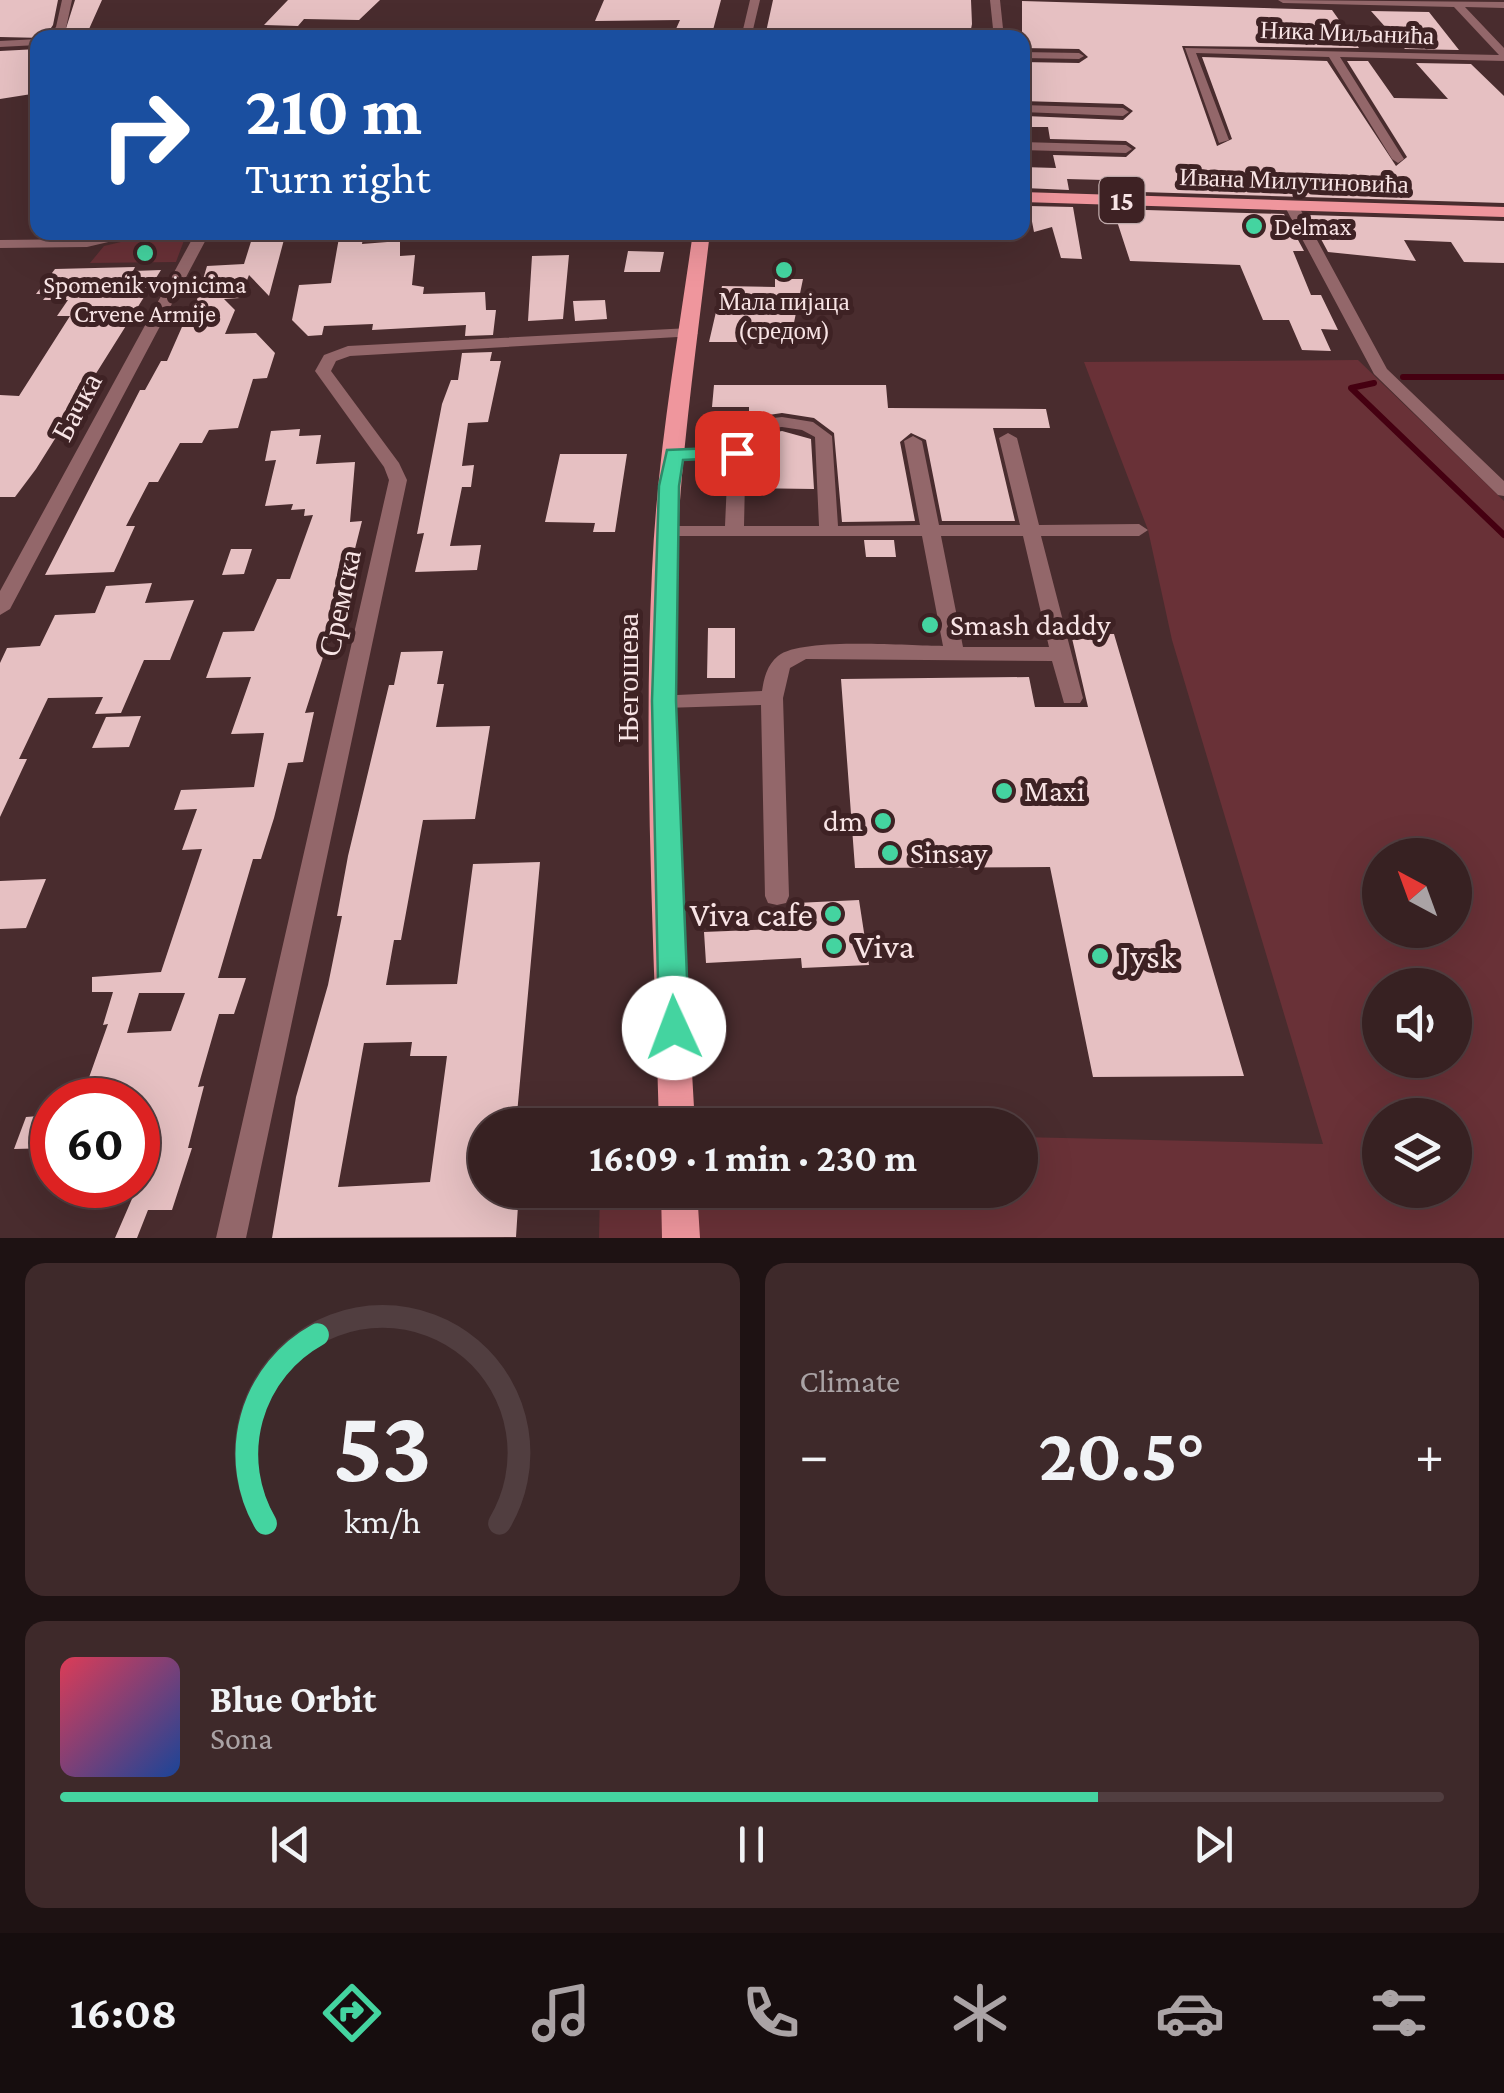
<!DOCTYPE html>
<html lang="en">
<head>
<meta charset="utf-8">
<style>
  body { margin:0; font-family:"Crimson Pro",serif; background:#3e292a; color:#f1f3f6; height:100vh; display:flex; flex-direction:column; font-size:38px; white-space:nowrap }
  * { box-sizing:border-box; margin:0 }
  p { font-size:32px; color:#aaa3a5 }
  .icon { flex:none; width:55px; height:55px; fill:none; stroke:currentColor; stroke-width:2; stroke-linecap:round; stroke-linejoin:round }
  .map { position:relative; height:1238px; overflow:hidden }
  .side { display:flex; flex-direction:column; gap:25px; padding:25px; background:#1e1213; flex:1 }
  .side>* { flex:none }
  .top-card { position:absolute; left:30px; top:30px; width:1000px; height:210px; border-radius:20px; box-shadow:0 10px 40px #0002,0 0 0 2px #513e40; background:#1a4fa0; color:#fff; overflow:hidden }
  .needle { width:65px; rotate:319deg }
  .fabs { position:absolute; left:1362px; top:838px; display:grid; gap:20px }
  .fabs a { display:grid; place-items:center; width:110px; height:110px; border-radius:50%; background:#372122; box-shadow:0 10px 40px #0002,0 0 0 2px #513e40; font-size:50px }
  .speed { position:absolute; left:30px; top:1078px; display:flex; gap:20px; font-size:50px; font-weight:700; text-align:center }
  .speed>* { display:grid; place-content:center; width:130px; height:130px; border-radius:50%; background:#372122; box-shadow:0 10px 40px #0002,0 0 0 2px #513e40; line-height:1 }
  .speed .limit { border:15px solid #d22; background:#fff; color:#111 }
  .pin { position:absolute; display:grid; place-items:center; width:85px; height:85px; color:#fff; margin:-42px; border-radius:20px; box-shadow:0 5px 15px #0006 }
  .me { position:absolute; width:110px; margin:-55px; rotate:358deg; stroke-linejoin:round; filter:drop-shadow(0 0 8px #0008) }
  .turn { display:flex; align-items:center; gap:35px; height:210px; padding:0 50px; font-size:45px }
  .turn .icon { width:130px; height:130px; stroke-width:2.5 }
  .turn b { display:block; font-size:70px; line-height:85px }
  .big { font-size:75px; font-weight:700; line-height:1.1 }
  .side .tile { flex:1; display:flex; flex-direction:column; justify-content:center; gap:15px; min-width:0; padding:0 35px; border-radius:20px; background:#3e292a }
  .side .dial { align-items:center; gap:0 }
  .dial svg { height:260px; overflow:visible; fill:none; stroke:#513e40; stroke-width:7; stroke-linecap:round; text-anchor:middle }
  .dial text { fill:#f1f3f6; stroke:none }
  .song { display:flex; align-items:center; gap:30px }
  .cover { width:120px; height:120px; border-radius:15px; background:linear-gradient(135deg,hsl(350 70% 55%),hsl(220 70% 35%)) }
  .played { height:10px; border-radius:5px; background:linear-gradient(90deg,#44d4a0 75%,#513e40 75%) }
  .keys { display:flex; justify-content:space-around; direction:ltr }
  .heat { display:flex; justify-content:space-between; align-items:center; font-size:55px; direction:ltr }
  .side .tiles { flex:1; display:grid; gap:25px; grid-template-columns:1fr 1fr }
  .tile:last-child { grid-column:span 2 }
  .trip { position:absolute; left:468px; top:1108px; width:570px; height:100px; border-radius:50px; background:#372122; box-shadow:0 10px 40px #0002,0 0 0 2px #513e40; font-weight:700; line-height:100px; text-align:center }
  .dock { display:flex; height:160px; justify-content:space-around; align-items:center; background:#160d0e; color:#aaa3a5 }
  .dock .icon { width:70px; height:70px }
  .dock .selected { color:#44d4a0 }
  .dock b { font-size:45px; color:#f1f3f6 }
  .map>svg:first-child { display:block }
  .green { fill:#693137; fill-rule:evenodd }
  .lines { fill:none; stroke-linecap:round; stroke-linejoin:round }
  .stream { stroke:#450011; stroke-width:6 }
  .building { fill:#e6c0c2; fill-rule:evenodd }
  .minor { fill:#93676a; fill-rule:evenodd }
  .tertiary { fill:#93676a; fill-rule:evenodd }
  .primary { fill:#ef969d; fill-rule:evenodd }
  .route { fill:#44d4a0; stroke:#2c8a68; stroke-width:2.5 }
  .poi-dot { fill:#44d4a0; stroke:#3e2224; stroke-width:4 }
  .labels { text-anchor:middle; stroke-width:10; stroke-linejoin:round; paint-order:stroke }
  .far-street-label { font-size:25px; fill:#f8e4e5; stroke:#3e2224 }
  .far-poi-label { font-size:25px; fill:#f8e4e5; stroke:#3e2224 }
  .shield { fill:#3e2224; stroke:#c0aaab; stroke-width:2.5 }
  .shield-label { font-size:28px; font-weight:bold; fill:#f8e4e5 }
  .street-label { font-size:30px; fill:#f8e4e5; stroke:#3e2224 }
  .poi-label { font-size:30px; fill:#f8e4e5; stroke:#3e2224; text-anchor:start }
  .near-poi-label { font-size:35px; fill:#f8e4e5; stroke:#3e2224; text-anchor:start }
</style>
</head>
<body>
<div class="map">
<svg width="1504" height="1238" viewBox="0 0 1504 1238">
  <rect width="100%" height="100%" fill="#492c2e"/>
  <path class="green" d="M159 233 186 235 176 262 90 263 104 246Z
    M1358 360 1504 501V1238H599L600 1190H1020V1137L1323 1144 1172 640 1148 530 1084 362ZM1380 855H1455V930H1380ZM1380 985H1455V1060H1380ZM1380 1115H1455V1190H1380Z"/>
  <g class="lines">
    <path class="stream" d="M1403 377H1504
      M1374 383 1351 388 1504 535"/>
  </g>
  <path class="building" d="M0 0H58L53 25 44 38 0 37Z
    M75 0H102L85 38H63Z
    M288 0H380L359 20 304 19 298 26 264 25Z
    M604 0H721L713 30 676 29 680 20 595 21Z
    M773 0H971L972 24 971 29 944 28V38L835 30 834 38H778V33L766 32Z
    M1022 1 1332 10 1359 48 1182 46 1217 146 1232 139 1202 57 1327 61 1396 166 1407 157 1347 61H1368L1394 98 1448 99 1416 63 1471 64 1504 96V203L1108 191 1104 180 1067 179 1069 190 1025 188 1022 167 1056 168 1053 155 1126 157 1136 148 1126 141 1050 139 1048 127H1027L1025 116 1123 120 1133 111 1123 104 1022 101V62L1079 63 1088 57 1079 49 1022 48Z
    M1371 11 1429 12 1459 50 1405 49Z
    M38 49V93L0 99V51Z
    M1029 206 1073 207 1082 259 1061 258 1052 227 1034 232Z
    M1113 209 1284 214 1304 251H1293L1311 295H1321L1338 330 1321 329 1331 351 1302 350 1289 320H1263L1240 265 1130 261Z
    M1308 215 1504 221V263L1464 262 1451 242 1404 240 1416 261 1328 252Z
    M254 232H286L269 296 249 275 240 298 224 299 235 310 225 334 256 333 275 353 267 378 253 379 238 428 209 430 202 443H180L158 482H149L126 526H135L114 572 45 575 140 390H145L161 361H167L185 320H191L207 266 244 264Z
    M340 232H364L362 244 400 241V256L415 255 412 285 424 287 423 294 485 292 486 310H496L493 335 465 336 466 325 372 330 373 324 324 326 322 335 308 336 292 320 299 285 331 283Z
    M628 251 664 252 660 272H624Z
    M569 255 563 319 528 321 532 256Z
    M135 267 133 271 161 270 36 469 15 497H0V395L19 396 70 316H57L68 300H43L48 294H36L55 269Z
    M775 279H803L790 342H709L722 286 775 287Z
    M605 300 607 319 575 321 573 301Z
    M492 352 490 361H501L488 422 468 423 462 466 474 465 471 487H462L450 546 481 545 477 570 415 572 424 533 417 534 442 404 451 380H458L462 353Z
    M714 385H886L888 408 1046 409 1050 428H993L1015 521H942L926 440 911 433 900 442 915 521 842 522 834 433 814 418 782 413 749 418V407H712Z
    M300 429 299 436 321 435 316 464 355 462 350 522 362 521 340 608H344L335 632H331L305 713 314 712 303 762 288 763 274 818 261 859H253L218 978H246L234 1014H219L198 1087 204 1086 188 1148H192L172 1210H148L137 1238H115L138 1185 153 1129 138 1130V1100H81L108 1024 103 1025 113 992H92V977L161 972 202 849 182 850 197 809 174 810 181 790 254 787 264 733 231 734 251 677 206 678 223 632 254 631 277 579H290L313 515 304 516 305 509 291 510 293 504 265 506 276 460 265 461 271 431ZM139 993H185L171 1031 127 1033Z
    M782 431 811 439 814 489 749 488 750 437Z
    M560 454H627L615 532H593L595 523 545 522Z
    M864 540H894L896 557H866Z
    M231 549H252L244 574 222 575Z
    M152 583 145 603 194 600 170 660H144L121 713 95 714 103 697 48 698 19 759H27L0 817V663L7 648 40 646 55 615 95 613 106 586Z
    M708 628H735V678H707Z
    M1071 634H1114L1244 1076 1093 1077 1050 867 855 868 841 679 1029 677 1035 707H1088Z
    M443 651 437 684H444L436 727 490 726 475 819 423 820 401 940H394L386 985 457 984 473 864 540 862 516 1125H485V1190H519L516 1237 272 1238 296 1097 328 985 342 916H337L348 856 389 685H394L401 652ZM412 1042 410 1056H447L430 1182 338 1187 364 1043Z
    M141 716 129 747 92 748 106 717Z
    M46 879 26 928 0 929V881Z
    M859 900 869 965 802 968 801 958 706 963 704 932 798 928 796 903Z
    M52 1115V1148L14 1149 26 1117Z"/>
  <g class="lines">
    <path class="minor" d="M62 0H72L66 28 58 38H47L56 27Z
      M990 0H1000L1004 38H994Z
      M1278 0 1504 2V8L1465 7 1504 48V61L1340 57 1404 159 1398 163 1392 159 1329 57 1196 53 1229 140 1219 143 1185 48 1499 55 1454 7 1283 3Z
      M38 39V45L0 47V41Z
      M1022 52 1079 53 1084 56 1079 59 1022 58Z
      M1022 105 1123 108 1129 112 1123 116 1022 112Z
      M1022 142 1126 145 1132 149 1126 153 1022 150Z
      M1291 201 1298 205 1387 369 1504 481V496L1498 495 1374 374 1284 205Z
      M196 232H210L10 609 0 615V591Z
      M690 328 698 333 695 336 350 356 336 361 331 371 399 463 407 480 246 1238H216L389 480 384 467 315 371 324 355 348 346Z
      M782 417 813 422 832 436 838 526 920 525 904 441 913 436 922 441 939 525H1020L999 438 1008 433 1017 438 1039 525 1139 524 1148 530 1139 536H1041L1083 698 1080 703H1064L1052 661 806 659 790 668 783 698 789 896 786 903 777 905 768 903 765 896 761 705 664 708 653 701 656 696 762 691C764 678 767 665 778 656 802 637 908 646 943 646L922 536H660L658 532 667 526H725L728 458 674 459 668 458 665 454 668 450 729 448 732 428 756 420ZM782 427 802 430 815 437 819 526H744L746 434 758 429ZM941 536H1023L1049 647H963Z"/>
    <path class="tertiary" d="M750 0H760L751 38H741Z
      M121 232H151L87 247 0 248V240L87 239Z"/>
    <path class="primary" d="M1022 192 1504 207V217L1022 202Z
      M693 232H710C697 343 681 453 676 564 668 751 685 939 695 1125H659C654 940 643 756 652 571 657 457 677 345 693 232Z
      M661 1190H697L700 1238H662Z"/>
  </g>
  <path class="route" d="M737 447 744 449V457L683 460 679 486 676 701 689 1028 684 1037 674 1041 663 1037 659 1028 652 701 659 486 667 450Z"/>
  <g class="poi-dot">
    <circle cx="1254" cy="226" r="10"/>
    <circle cx="145" cy="253" r="10"/>
    <circle cx="784" cy="270" r="10"/>
    <circle cx="930" cy="625" r="10"/>
    <circle cx="1004" cy="791" r="10"/>
    <circle cx="883" cy="821" r="10"/>
    <circle cx="890" cy="853" r="10"/>
    <circle cx="833" cy="914" r="10"/>
    <circle cx="834" cy="946" r="10"/>
    <circle cx="1100" cy="956" r="10"/>
  </g>
  <g class="labels">
    <g class="far-street-label">
      <text transform="translate(1347 32) rotate(2)" y="9">Ника Миљанића</text>
      <text transform="translate(1294 180) rotate(2)" y="9">Ивана Милутиновића</text>
    </g>
    <g class="far-poi-label">
      <text x="1274" y="235" text-anchor="start">Delmax</text>
      <text x="145" y="293">Spomenik vojnicima<tspan x="145" dy="29">Crvene Armije</tspan></text>
      <text x="784" y="310">Мала пијаца<tspan x="784" dy="29">(средом)</tspan></text>
    </g>
    <rect class="shield" x="1099.5" y="177" width="45" height="46" rx="8"/>
    <g class="shield-label">
      <text x="1122" y="210">15</text>
    </g>
    <g class="street-label">
      <text transform="translate(77 407) rotate(-62)" y="10">Бачка</text>
      <text transform="translate(340 603) rotate(-78)" y="10">Сремска</text>
      <text transform="translate(628 678) rotate(-90)" y="10">Његошева</text>
    </g>
    <g class="poi-label">
      <text x="950" y="635">Smash daddy</text>
      <text x="1024" y="801">Maxi</text>
      <text x="863" y="831" text-anchor="end">dm</text>
      <text x="910" y="863">Sinsay</text>
    </g>
    <g class="near-poi-label">
      <text x="813" y="926" text-anchor="end">Viva cafe</text>
      <text x="854" y="958">Viva</text>
      <text x="1120" y="968">Jysk</text>
    </g>
  </g>
</svg>
<div class="fabs">
<a><svg class="needle" viewBox="-14 -14 28 28"><path d="M0-13l5 13h-10z" fill="#e53935"/><path d="M0 13l5-13h-10z" fill="#aaa3a5"/></svg></a>
<a><svg class="icon" aria-label="sound" viewBox="0 0 24 24"><path d="M4 9h4l5-4v14l-5-4H4zM17 9q2 3 0 6"/></svg></a>
<a><svg class="icon" aria-label="layers" viewBox="0 0 24 24"><path d="M12 4l9 5-9 5-9-5zM3 14l9 5 9-5"/></svg></a>
</div>
<div class="speed"><div class="limit">60</div></div>
<div class="pin" style="left:737px;top:453px;background:#d93025"><svg class="icon" aria-label="arrive" viewBox="0 0 24 24"><path d="M6 21V4h12l-3 4 3 4H6"/></svg></div>
<svg class="me" style="left:674px;top:1028px" viewBox="-20 -20 40 40"><circle r="19" fill="#fff"/><path d="M0-13L10 11 0 6-10 11z" fill="#44d4a0"/></svg>
<div class="trip">16:09 · 1 min · 230 m</div>
<div class="top-card">
<div class="turn"><svg class="icon" aria-label="right" viewBox="0 0 24 24"><path d="M7 20v-9h11M14 6l5 5-5 5"/></svg><div><b>210 m</b>Turn right</div></div>
</div>
</div>
<section class="side">
<div class="tiles">
<div class="tile dial"><svg viewBox="0 0 100 80">
<path d="M14 69A42 42 0 1 1 86 69"/>
<path d="M14 69A42 42 0 0 1 30 11" stroke="#44d4a0"/>
<text x="50" y="56" font-size="32" font-weight="700">53</text>
<text x="50" y="72" font-size="11">km/h</text>
</svg></div>
<div class="tile"><p>Climate</p>
<div class="heat"><a>−</a><b class="big">20.5°</b><a>+</a></div>
</div>
<div class="tile">
<div class="song"><i class="cover"></i><div><b>Blue Orbit</b><p>Sona</p></div></div>
<div class="played"></div>
<div class="keys"><svg class="icon" aria-label="previous" viewBox="0 0 24 24"><path d="M18 5L8 12l10 7zM5 5v14"/></svg><svg class="icon" aria-label="pause" viewBox="0 0 24 24"><path d="M8 5v14M16 5v14"/></svg><svg class="icon" aria-label="next" viewBox="0 0 24 24"><path d="M6 5l10 7-10 7zM19 5v14"/></svg></div>
</div>
</div>
</section>
<nav class="dock">
<b>16:08</b>
<svg class="icon selected" aria-label="directions" viewBox="0 0 24 24"><path d="M12 3l9 9-9 9-9-9zM9 14v-3h6M13 9l2 2-2 2"/></svg>
<svg class="icon" aria-label="music" viewBox="0 0 24 24"><path d="M9 18V5l10-2v13"/><circle cx="6" cy="18" r="3"/><circle cx="16" cy="16" r="3"/></svg>
<svg class="icon" aria-label="phone" viewBox="0 0 24 24"><path d="M5 4h4l2 5-3 2q2 4 5 5l2-3 5 2v4C11 20 4 13 5 4z"/></svg>
<svg class="icon" aria-label="climate" viewBox="0 0 24 24"><path d="M12 3v18M4 7l16 10M4 17L20 7"/></svg>
<svg class="icon" aria-label="car" viewBox="0 0 24 24"><path d="M5 17H2v-5l4-1 3-4h7l3 4 3 1v5h-3M9 17h6M6 11h13"/><circle cx="7" cy="17" r="2"/><circle cx="17" cy="17" r="2"/></svg>
<svg class="icon" aria-label="filters" viewBox="0 0 24 24"><path d="M4 7h16M4 17h16"/><circle cx="9" cy="7" r="2"/><circle cx="15" cy="17" r="2"/></svg>
</nav>
</body>
</html>
